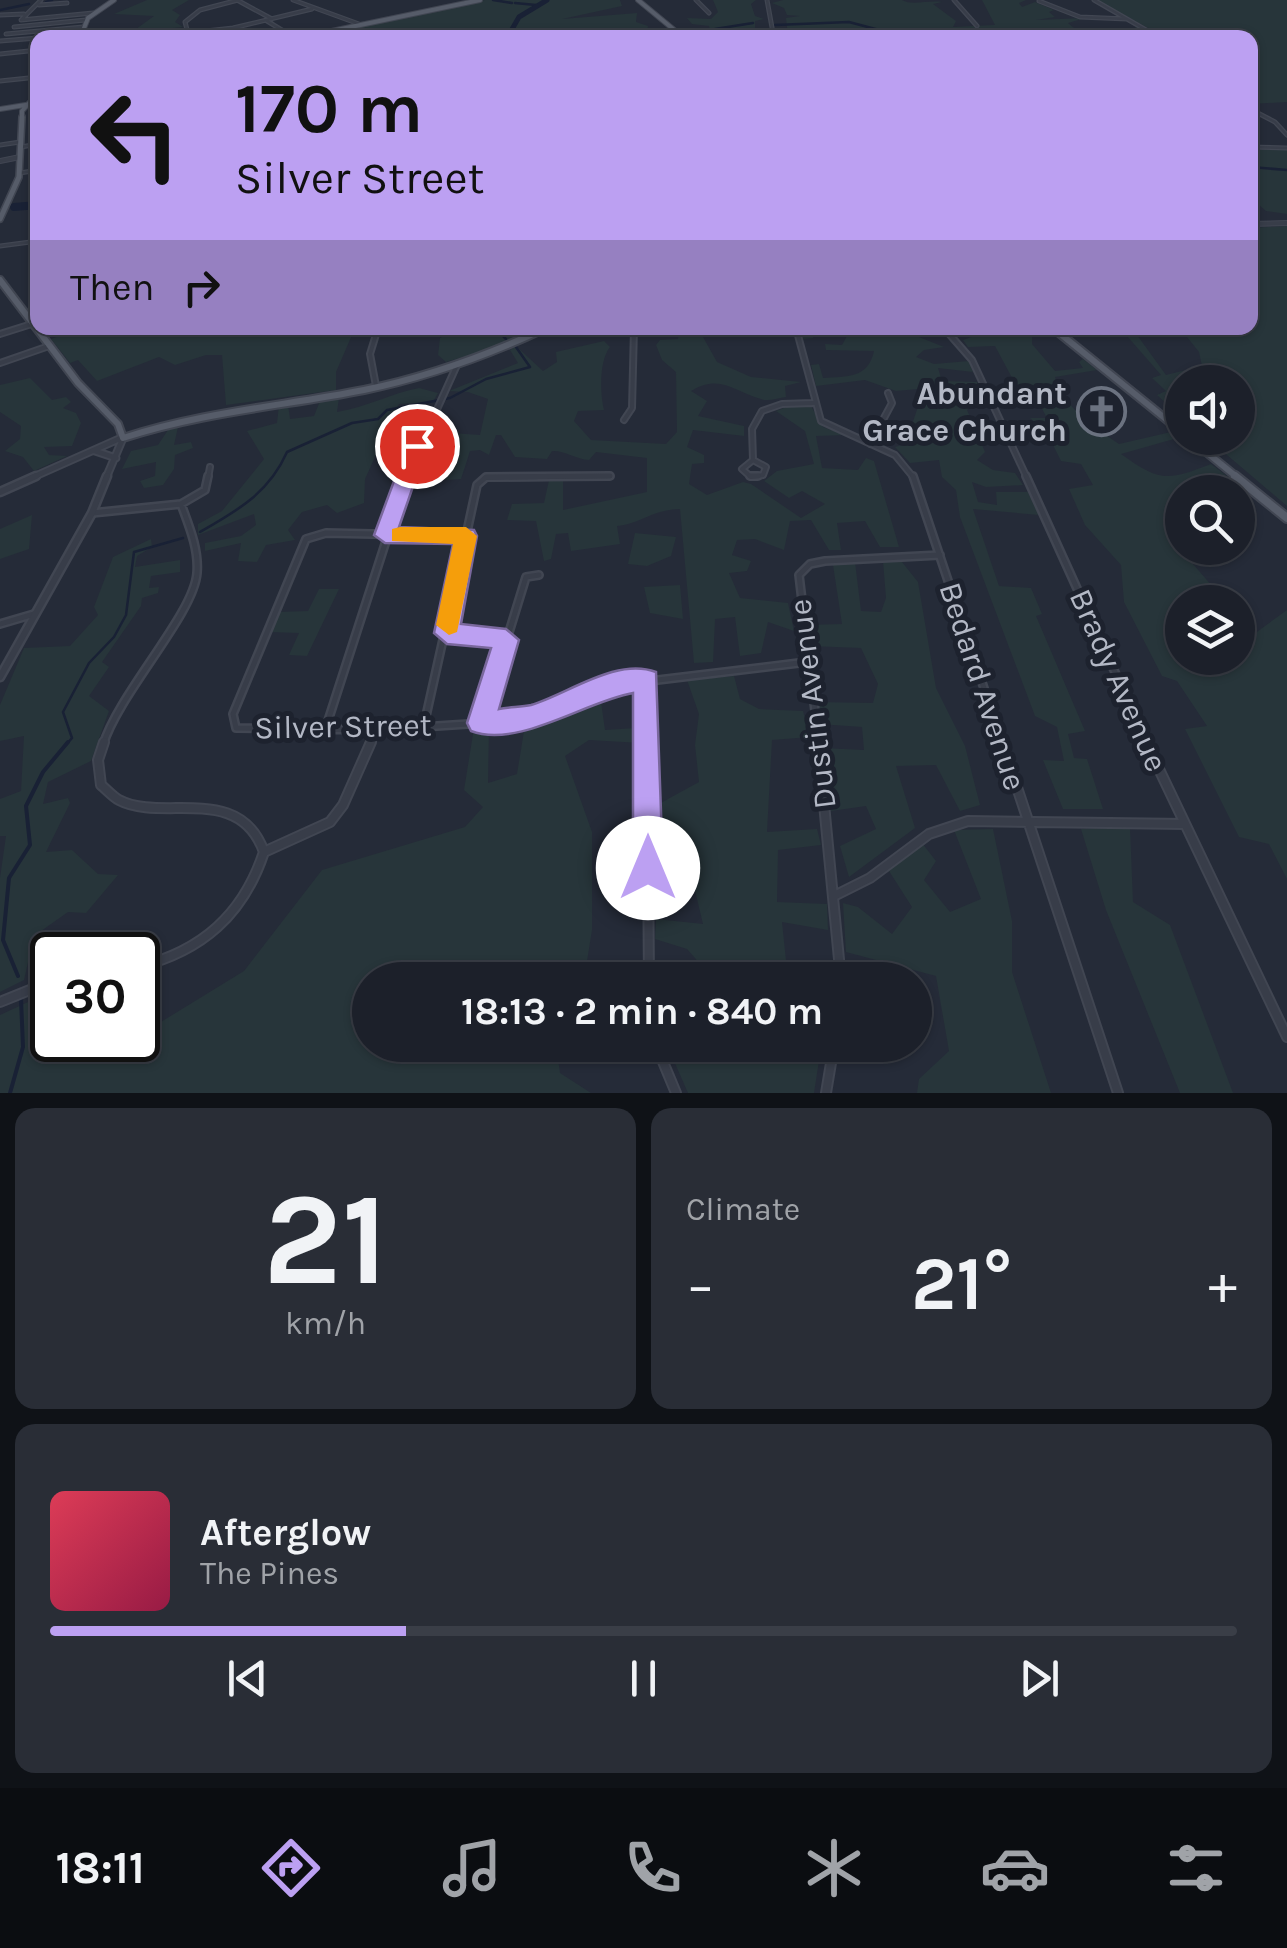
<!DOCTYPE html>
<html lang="en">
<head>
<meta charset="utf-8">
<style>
  body { margin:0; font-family:Karla,sans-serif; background:#292d36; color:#f1f3f6; height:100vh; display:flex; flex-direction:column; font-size:38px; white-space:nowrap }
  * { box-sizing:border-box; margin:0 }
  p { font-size:32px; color:#a0a3a8 }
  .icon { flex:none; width:55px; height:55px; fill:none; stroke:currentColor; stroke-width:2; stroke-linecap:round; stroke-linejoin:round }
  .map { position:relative; height:1093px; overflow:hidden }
  .side { display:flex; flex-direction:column; gap:15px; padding:15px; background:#0f1217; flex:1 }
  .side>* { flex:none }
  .banner { position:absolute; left:30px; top:30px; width:1228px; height:305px; border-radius:20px; box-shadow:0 2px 8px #0004,0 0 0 2px #3a3e47; background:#bca0f2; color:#111; overflow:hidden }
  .tools { position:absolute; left:1165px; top:365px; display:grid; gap:20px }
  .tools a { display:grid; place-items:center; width:90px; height:90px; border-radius:50%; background:#1c202a; box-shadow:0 2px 8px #0004,0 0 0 2px #3a3e47; font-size:50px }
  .speed { position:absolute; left:30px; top:932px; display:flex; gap:20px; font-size:50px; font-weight:700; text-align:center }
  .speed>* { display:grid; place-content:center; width:130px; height:130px; border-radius:50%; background:#1c202a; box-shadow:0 2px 8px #0004,0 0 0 2px #3a3e47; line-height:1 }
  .speed .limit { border:5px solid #111; border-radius:15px; background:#fff; color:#111 }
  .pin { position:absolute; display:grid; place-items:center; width:85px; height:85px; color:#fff; margin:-42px; border:5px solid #fff; border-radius:50%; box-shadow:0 2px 10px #0007 }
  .me { position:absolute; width:110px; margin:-55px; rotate:0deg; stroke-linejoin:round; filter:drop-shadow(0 0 8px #0008) }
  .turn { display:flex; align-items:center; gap:35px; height:210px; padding:0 40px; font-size:45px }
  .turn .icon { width:130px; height:130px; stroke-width:2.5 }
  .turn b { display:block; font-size:70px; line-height:85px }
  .then { display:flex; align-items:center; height:95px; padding:0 40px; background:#0003; gap:20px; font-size:38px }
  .big { font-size:75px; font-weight:700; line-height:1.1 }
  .side .card { flex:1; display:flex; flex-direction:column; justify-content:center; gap:15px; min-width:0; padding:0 35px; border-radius:20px; background:#292d36 }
  .side .dial { align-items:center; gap:0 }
  .dial b { font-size:130px; line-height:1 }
  .song { display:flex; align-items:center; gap:30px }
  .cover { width:120px; height:120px; border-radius:15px; background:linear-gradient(135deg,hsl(350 70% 55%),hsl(340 70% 35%)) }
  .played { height:10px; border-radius:5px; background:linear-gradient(90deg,#bca0f2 30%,#3a3e47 30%) }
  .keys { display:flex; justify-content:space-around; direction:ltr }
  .heat { display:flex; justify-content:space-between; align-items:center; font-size:55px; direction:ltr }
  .side .tiles { flex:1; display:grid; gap:15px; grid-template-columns:1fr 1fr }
  .card:last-child { grid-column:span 2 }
  .trip { position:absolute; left:352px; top:962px; width:580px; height:100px; border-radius:50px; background:#1c202a; box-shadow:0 2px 8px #0004,0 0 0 2px #3a3e47; font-weight:700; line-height:100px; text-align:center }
  .menu { display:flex; height:160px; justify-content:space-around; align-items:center; background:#0b0d11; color:#a0a3a8 }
  .menu .icon { width:70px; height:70px }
  .menu .current { color:#bca0f2 }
  .menu b { font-size:45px; color:#f1f3f6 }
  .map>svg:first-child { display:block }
  .green { fill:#27353a }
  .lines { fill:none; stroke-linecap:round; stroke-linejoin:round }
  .stream-far1 { stroke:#192135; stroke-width:2.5 }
  .stream { stroke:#192135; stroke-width:4 }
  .river-far1 { stroke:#192135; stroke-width:5 }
  .river { stroke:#192135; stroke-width:8 }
  .minor-far3-casing { stroke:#414652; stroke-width:5 }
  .minor-far2-casing { stroke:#414652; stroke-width:8 }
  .minor-far1-casing { stroke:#414652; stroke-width:10 }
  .minor-casing { stroke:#414652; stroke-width:12 }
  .tertiary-far2-casing { stroke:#414652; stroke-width:6 }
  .tertiary-far1-casing { stroke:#414652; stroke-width:9 }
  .tertiary-casing { stroke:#414652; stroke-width:11 }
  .primary-far3-casing { stroke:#414652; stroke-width:6 }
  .primary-far2-casing { stroke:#414652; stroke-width:8 }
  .primary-far1-casing { stroke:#414652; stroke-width:10 }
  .primary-casing { stroke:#414652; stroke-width:12 }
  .minor-far3 { stroke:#383d49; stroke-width:2.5 }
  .minor-far2 { stroke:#383d49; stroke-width:4 }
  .minor-far1 { stroke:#383d49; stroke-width:5 }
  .minor { stroke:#383d49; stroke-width:8 }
  .tertiary-far2 { stroke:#383d49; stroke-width:4 }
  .tertiary-far1 { stroke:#383d49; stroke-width:5 }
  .tertiary { stroke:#383d49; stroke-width:6 }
  .primary-far3 { stroke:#565c69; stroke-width:4 }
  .primary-far2 { stroke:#565c69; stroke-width:5 }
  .primary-far1 { stroke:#565c69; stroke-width:6 }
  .primary { stroke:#565c69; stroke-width:8 }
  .route { fill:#bca0f2; stroke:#7a689d; stroke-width:2.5 }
  .slow { fill:#f59e0b }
  .labels { text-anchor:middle; stroke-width:10; stroke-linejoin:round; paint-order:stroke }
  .poi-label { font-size:32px; font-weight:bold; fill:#b3b8c5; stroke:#1d222e; text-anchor:end }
  .street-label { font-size:32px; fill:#b3b8c5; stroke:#1d222e }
</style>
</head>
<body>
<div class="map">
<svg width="1287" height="1093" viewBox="0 0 1287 1093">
  <rect width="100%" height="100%" fill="#252b38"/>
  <path class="green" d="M147 0H189L172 10 180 15 175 22 183 27 132 32 154 16 114 14Z
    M485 0H620L622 6 562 19 637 13 636 22 648 26 645 38 423 37H443L446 30 395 35 420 37 336 38 347 35 344 31 348 28Z
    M713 0H756L751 4 755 16 764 19 755 21V33L707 37 711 33 709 26 692 24 687 18 711 19 718 12Z
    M783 0H902C912 6 927 0 942 2L933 4 956 21 953 27 995 25 982 0H1026L1019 3 1022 7 1035 2 1054 10 1049 12 1055 17 1036 20 1085 18 1068 23C1087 41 1115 43 1136 27L1152 34 1147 38H882L866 31 876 37 805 32 817 37H788L786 18 800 16 787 15 784 8 772 3Z
    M1096 0H1287V102L1250 104V38L1165 37Z
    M1250 149 1287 150V214L1266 211 1250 197Z
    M1287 226V506L1207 438H1238V382H1182V418L1157 395 1166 391 1152 378 1161 375 1120 328H1170L1137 335 1166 375 1202 366 1199 352 1187 337 1199 333 1194 328H1250V228Z
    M82 328H355L336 372V390L226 405 222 355H206L175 365 159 357 97 381 78 360 70 363 51 339Z
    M461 328H538L488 350 446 362 438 355 440 338Z
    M680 328H698L717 362 751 377 801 382 785 386 786 397C778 398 768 402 761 399 735 392 720 373 691 391L707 401 698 416 744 426V436L693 430 687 447 704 455V463L692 464 689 484 707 495 743 482 751 484 801 518 825 504 802 491 789 498 764 481 777 471 814 464 805 431 776 411 792 405 811 406 823 427 845 435 816 436 822 468 858 470 866 458 874 461 899 547H880L865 521 837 523 841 550H829L811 520 790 521 784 550 755 539 737 540 732 555 751 561 747 571 729 573 740 598 788 603 794 631 768 622 761 653 740 656 735 617 715 619 713 662 694 663 680 509C654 509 640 524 617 526L620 544 571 551 568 533 556 534 551 559 544 561 536 521 507 520 512 504 544 503 549 480 563 481V510L647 492V458L596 452 589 460C576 459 563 450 552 451L547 459 515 457 501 435H496L489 455 480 450 470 451 461 479 444 480 452 433 480 435 488 399 468 392 449 391 518 363 510 350 516 346 543 371 557 362 556 352 604 341 610 347C599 361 600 393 604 410L578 411 574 421 591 440 666 444 677 432 676 372 662 360 656 345 660 340 678 339Z
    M800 328H925L919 337 944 347 924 350 916 357 934 364 969 361 973 372 938 368 942 381 977 382 985 392 949 385 950 397 966 399 972 406 967 410 985 452 977 460 993 470 1015 473 1023 485 986 487 972 482 978 502 997 505 996 492H1028L1039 515 973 509 999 586 1031 588 1042 614 1036 616 1085 731 1068 734 1074 758 1087 759 1103 809H1063L1043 760 1064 761 1057 727 1035 716 960 517 956 490 942 477 939 460 910 463 895 447 915 441 910 430 920 401 918 389 896 391 865 380 816 386 811 365 819 364 823 378C847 376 868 379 874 351L826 350 825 344 842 345 847 336 813 328V338L802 339Z
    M967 328 992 331 1044 328 1032 334V344L1055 371 1083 368 1079 362 1083 359 1097 370 1055 377C1066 410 1092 425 1119 444L1171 432 1181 437 1121 454C1160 482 1167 481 1211 464L1227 476 1181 490 1182 506 1168 512 1186 556 1226 602H1182V618L1174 623 1182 635V658H1238V615L1254 634 1287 610V879L1269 844 1239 837 1185 729 1207 726 1177 681 1162 676 1124 602 1121 565 1085 525 1069 489 1093 485 1081 464 1061 461 1047 433 1030 418H1047L1040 405 1002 403 995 394 1018 389 995 346 968 347 963 340 974 336Z
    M30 378 52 400 66 397 71 402 63 408 76 413 81 423 72 446 44 447 49 455 67 456 34 471 23 457 5 451 20 439 21 426 0 412V385Z
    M419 388 438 393 433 402 399 404 365 479 364 503 337 513 327 505 302 512 288 530 295 540 266 545 257 562 238 561 241 543 205 551V543L241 536 256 525 254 514 198 535V524L222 511 264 459 247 431 277 423 279 405 288 404 290 419 314 416 320 401 339 398 337 412C367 407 389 394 419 388Z
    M178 427 174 445 191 442 193 448 175 455 174 469 163 485 144 488 140 481 155 476 156 462 122 469 131 451 158 445 168 430Z
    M32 515 29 549 0 559V529Z
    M635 533 676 537 671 556 647 566 628 564Z
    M151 539 152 547 137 556 135 567 180 560V572L151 576 149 588 159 587 158 593 142 598 141 606 102 662 109 667 89 696 109 711 91 761 48 782 43 804 68 798 70 803 46 852 72 850 98 874 118 875 86 913 68 912 34 936 24 980 0 992V878L6 836H0V799L21 791 24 736 0 741V705L24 648 70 646 98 615 94 607 113 557Z
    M883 561 902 562 918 582 936 688 965 746 980 805 960 811 936 765 896 766 915 828 849 877 840 846 876 829 866 806 831 811 822 748 864 750 862 727 819 724 816 702 873 703 878 684 861 648 809 646 807 625 842 624 833 565 855 562 861 611 881 612 886 598Z
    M680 585 683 619 650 613 644 587Z
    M319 589H339L307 656 289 655 299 633 270 632 278 612 308 611Z
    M734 676 740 699 759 709 803 711 810 737 772 740 767 832 817 829 821 845 778 850 777 902 827 904 828 930 782 922 788 980H708L709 974 687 949 655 939 656 919 703 924 682 836 659 830 657 805 699 782 695 745 699 714 687 680Z
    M600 695 605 730 636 728 641 743 589 740 565 756 592 832V930L584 980H370V1045H556L560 1073 591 1093H0V1015L52 991V1040H138V1023L156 1025 244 971 322 870 465 827 483 807 464 790 474 728 489 727 488 783 517 774 525 725Z
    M1130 827 1133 902 1170 925 1233 1093H1180L1106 910 1081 829Z
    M993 829 1012 921V972L1051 1093H917L919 1079 949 1051 936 976 846 952 843 903 858 907 892 934 912 907 889 871 922 843 936 861 924 880 950 912 981 899 954 830Z
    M667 1045H809L820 1054 814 1093H688Z"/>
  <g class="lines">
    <path class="stream-far1" d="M493 0 512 3
      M46 2 52 0
      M515 3 536 5
      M0 10 29 4
      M775 25 849 22 879 30
      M568 38 571 30 659 38
      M700 38 715 29 753 23
      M1250 167 1287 170
      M495 328 506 339
      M200 532C237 511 269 493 287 452L352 423 378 419 387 410 450 398 486 379 530 367 516 347
      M66 745 72 738 63 712 89 663 114 637 126 615 134 552 183 538"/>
    <path class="stream" d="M18 976 3 940 9 878 30 845 26 806 43 772 68 742
      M10 1093 23 1047 21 999"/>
    <path class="river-far1" d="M519 38 511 31 519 17 547 0"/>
    <path class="river" d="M14 207 38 205"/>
    <defs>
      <path id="minor-far3" d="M237 0 272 19
        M293 0 359 24
        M696 0 709 13
        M767 0 773 33 769 38
        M954 0 977 26
        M1094 0 1160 38
        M1039 1 1080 17 1127 19
        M39 5 67 3
        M0 15 24 14
        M22 19 41 0
        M21 20 93 13
        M267 21 295 38
        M14 27 86 20
        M240 29 257 38
        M188 33 185 22 200 10 238 0
        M6 34 83 27
        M42 38 81 34
        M142 38 233 28 312 9
        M0 41 38 38
        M0 54 38 50
        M0 81 38 77
        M1250 109 1275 122 1287 135
        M0 145 20 142
        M21 147 38 144
        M1250 147 1287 148
        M20 173 38 170
        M0 246 38 241"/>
      <path id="minor-far2" d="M796 328 821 421 895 455 914 478
        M944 328 972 360 1027 478
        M0 334 38 322
        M0 363 49 346
        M376 386 370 354 378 328
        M624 420 632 408 634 328
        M870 444 892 403 888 393
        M753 460 766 467 763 475 751 477 742 469Z
        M753 460 752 429 762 411 782 404 813 403
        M208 478 210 467
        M406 478 457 365
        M485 478 610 476"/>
      <path id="minor-far1" d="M750 476H758
        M913 476 1003 745
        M1026 476 1148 745
        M92 513 181 504 205 490 208 476
        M466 536 477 485 486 477 610 476
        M0 624 34 614
        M447 633 507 639
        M646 680 647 745
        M481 723 526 577 539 575
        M424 725 466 536 326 533 306 539 233 714 236 728 376 730 515 721 608 686 807 662
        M325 730 407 476
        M103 745C119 693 194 614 197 573 199 549 189 526 181 504
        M369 745 376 730
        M819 745 799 575 810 564 825 561 940 555"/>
      <path id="minor" d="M104 742 98 760 101 785C106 789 113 797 119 800 162 823 239 782 264 852 243 915 202 951 138 967
        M647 742 649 980
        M818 742 841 980
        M1002 742 1118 1093
        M1146 742 1287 1037
        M264 852 330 822 343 805 371 742
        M836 895 870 878 929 834 968 821 1185 824
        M0 1002 52 981
        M656 1045 676 1093
        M826 1093 834 1045"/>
      <path id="tertiary-far2" d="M0 161 20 157
        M1250 224 1287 223"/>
      <path id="tertiary-far1" d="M95 451 116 458
        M31 478 121 438
        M106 478 123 438"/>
      <path id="tertiary" d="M0 492 36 476
        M0 677 92 513 107 476"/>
      <path id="primary-far3" d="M638 0 684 38
        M80 38 88 18 114 0
        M298 38 480 0
        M0 109 38 103
        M22 120V111L38 93"/>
      <path id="primary-far2" d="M0 219 19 177 22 117"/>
      <path id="primary-far1" d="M0 280 78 383 118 424 123 438C202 412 283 406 364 390 427 377 488 355 546 328
        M1053 328 1182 432
        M1189 438 1238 478"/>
      <path id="primary" d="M1235 476 1287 518"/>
    </defs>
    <use href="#minor-far3" class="minor-far3-casing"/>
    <use href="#minor-far2" class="minor-far2-casing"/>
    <use href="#minor-far1" class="minor-far1-casing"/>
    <use href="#minor" class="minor-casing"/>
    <use href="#tertiary-far2" class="tertiary-far2-casing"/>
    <use href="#tertiary-far1" class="tertiary-far1-casing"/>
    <use href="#tertiary" class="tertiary-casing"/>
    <use href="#primary-far3" class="primary-far3-casing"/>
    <use href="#primary-far2" class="primary-far2-casing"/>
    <use href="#primary-far1" class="primary-far1-casing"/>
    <use href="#primary" class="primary-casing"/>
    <use href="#minor-far3" class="minor-far3"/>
    <use href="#minor-far2" class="minor-far2"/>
    <use href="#minor-far1" class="minor-far1"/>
    <use href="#minor" class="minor"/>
    <use href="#tertiary-far2" class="tertiary-far2"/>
    <use href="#tertiary-far1" class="tertiary-far1"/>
    <use href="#tertiary" class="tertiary"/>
    <use href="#primary-far3" class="primary-far3"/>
    <use href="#primary-far2" class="primary-far2"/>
    <use href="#primary-far1" class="primary-far1"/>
    <use href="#primary" class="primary"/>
  </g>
  <path class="route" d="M417 440 427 446 399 527 474 530 477 536 461 624 506 629 519 640 499 709C509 707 521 707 531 705 568 694 616 657 656 672L663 868 659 878 648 883 637 878 633 868V693C586 701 518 749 471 731L467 723 491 648 447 644 434 633 453 544 385 543 374 535 407 446Z"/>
  <path class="slow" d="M400 527H466L477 536 457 632 449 635 436 625 453 544 392 541V529Z"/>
  <defs>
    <symbol id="church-ring" viewBox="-11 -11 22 22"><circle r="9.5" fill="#1d222e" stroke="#6b7280" stroke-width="1.5"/><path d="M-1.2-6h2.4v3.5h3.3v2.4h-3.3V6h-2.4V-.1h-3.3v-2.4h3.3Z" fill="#6b7280"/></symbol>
  </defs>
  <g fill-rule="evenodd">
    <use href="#church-ring" x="1074" y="384" width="55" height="55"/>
  </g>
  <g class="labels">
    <g class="poi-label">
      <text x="1067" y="404">Abundant<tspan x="1067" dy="37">Grace Church</tspan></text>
    </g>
    <g class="street-label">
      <text transform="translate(1119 680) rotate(66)" y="11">Brady Avenue</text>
      <text transform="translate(983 686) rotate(72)" y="11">Bedard Avenue</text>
      <text transform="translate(812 704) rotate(-97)" y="11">Dustin Avenue</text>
      <text transform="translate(343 726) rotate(-1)" y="11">Silver Street</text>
    </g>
  </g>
</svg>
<div class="tools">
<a><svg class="icon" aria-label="sound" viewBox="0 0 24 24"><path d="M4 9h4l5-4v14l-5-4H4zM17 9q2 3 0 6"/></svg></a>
<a><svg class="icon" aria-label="search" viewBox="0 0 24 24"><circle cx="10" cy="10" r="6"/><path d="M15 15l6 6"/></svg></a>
<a><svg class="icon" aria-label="layers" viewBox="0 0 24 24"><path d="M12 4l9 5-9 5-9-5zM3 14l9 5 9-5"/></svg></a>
</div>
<div class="speed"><div class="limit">30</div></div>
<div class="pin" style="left:417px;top:446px;background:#d93025"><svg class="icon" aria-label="arrive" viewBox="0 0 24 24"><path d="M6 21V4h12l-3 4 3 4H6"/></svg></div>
<svg class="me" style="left:648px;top:868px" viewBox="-20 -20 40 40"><circle r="19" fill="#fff"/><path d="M0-13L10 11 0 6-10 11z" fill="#bca0f2"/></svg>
<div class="trip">18:13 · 2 min · 840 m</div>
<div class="banner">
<div class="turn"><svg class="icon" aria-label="left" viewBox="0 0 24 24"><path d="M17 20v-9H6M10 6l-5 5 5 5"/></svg><div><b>170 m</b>Silver Street</div></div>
<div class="then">Then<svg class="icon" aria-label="right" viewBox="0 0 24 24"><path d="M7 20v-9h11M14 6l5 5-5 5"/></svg></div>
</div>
</div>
<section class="side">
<div class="tiles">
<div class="card dial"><b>21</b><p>km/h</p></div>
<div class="card"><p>Climate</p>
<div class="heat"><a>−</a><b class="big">21°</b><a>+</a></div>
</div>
<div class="card">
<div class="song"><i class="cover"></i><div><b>Afterglow</b><p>The Pines</p></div></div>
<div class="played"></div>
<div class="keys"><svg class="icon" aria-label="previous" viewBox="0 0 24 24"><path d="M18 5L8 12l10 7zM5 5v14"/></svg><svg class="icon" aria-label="pause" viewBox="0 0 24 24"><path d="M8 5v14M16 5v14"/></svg><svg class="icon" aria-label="next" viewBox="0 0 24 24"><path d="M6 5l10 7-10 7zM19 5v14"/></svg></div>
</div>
</div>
</section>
<nav class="menu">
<b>18:11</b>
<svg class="icon current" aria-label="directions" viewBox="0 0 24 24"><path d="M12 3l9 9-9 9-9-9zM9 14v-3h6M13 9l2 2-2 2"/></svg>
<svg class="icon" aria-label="music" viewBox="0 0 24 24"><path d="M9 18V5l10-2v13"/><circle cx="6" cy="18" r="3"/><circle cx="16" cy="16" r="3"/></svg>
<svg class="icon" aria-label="phone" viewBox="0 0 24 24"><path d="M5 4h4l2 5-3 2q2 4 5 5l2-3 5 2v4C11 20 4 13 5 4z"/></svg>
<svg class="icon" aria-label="climate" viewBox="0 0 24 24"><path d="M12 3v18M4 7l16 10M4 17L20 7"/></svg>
<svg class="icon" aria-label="car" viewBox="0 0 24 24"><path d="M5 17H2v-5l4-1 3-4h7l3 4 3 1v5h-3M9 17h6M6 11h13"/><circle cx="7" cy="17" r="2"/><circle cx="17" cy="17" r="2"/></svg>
<svg class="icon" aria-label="filters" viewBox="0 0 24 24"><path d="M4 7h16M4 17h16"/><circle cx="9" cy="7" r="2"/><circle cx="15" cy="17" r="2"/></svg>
</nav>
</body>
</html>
